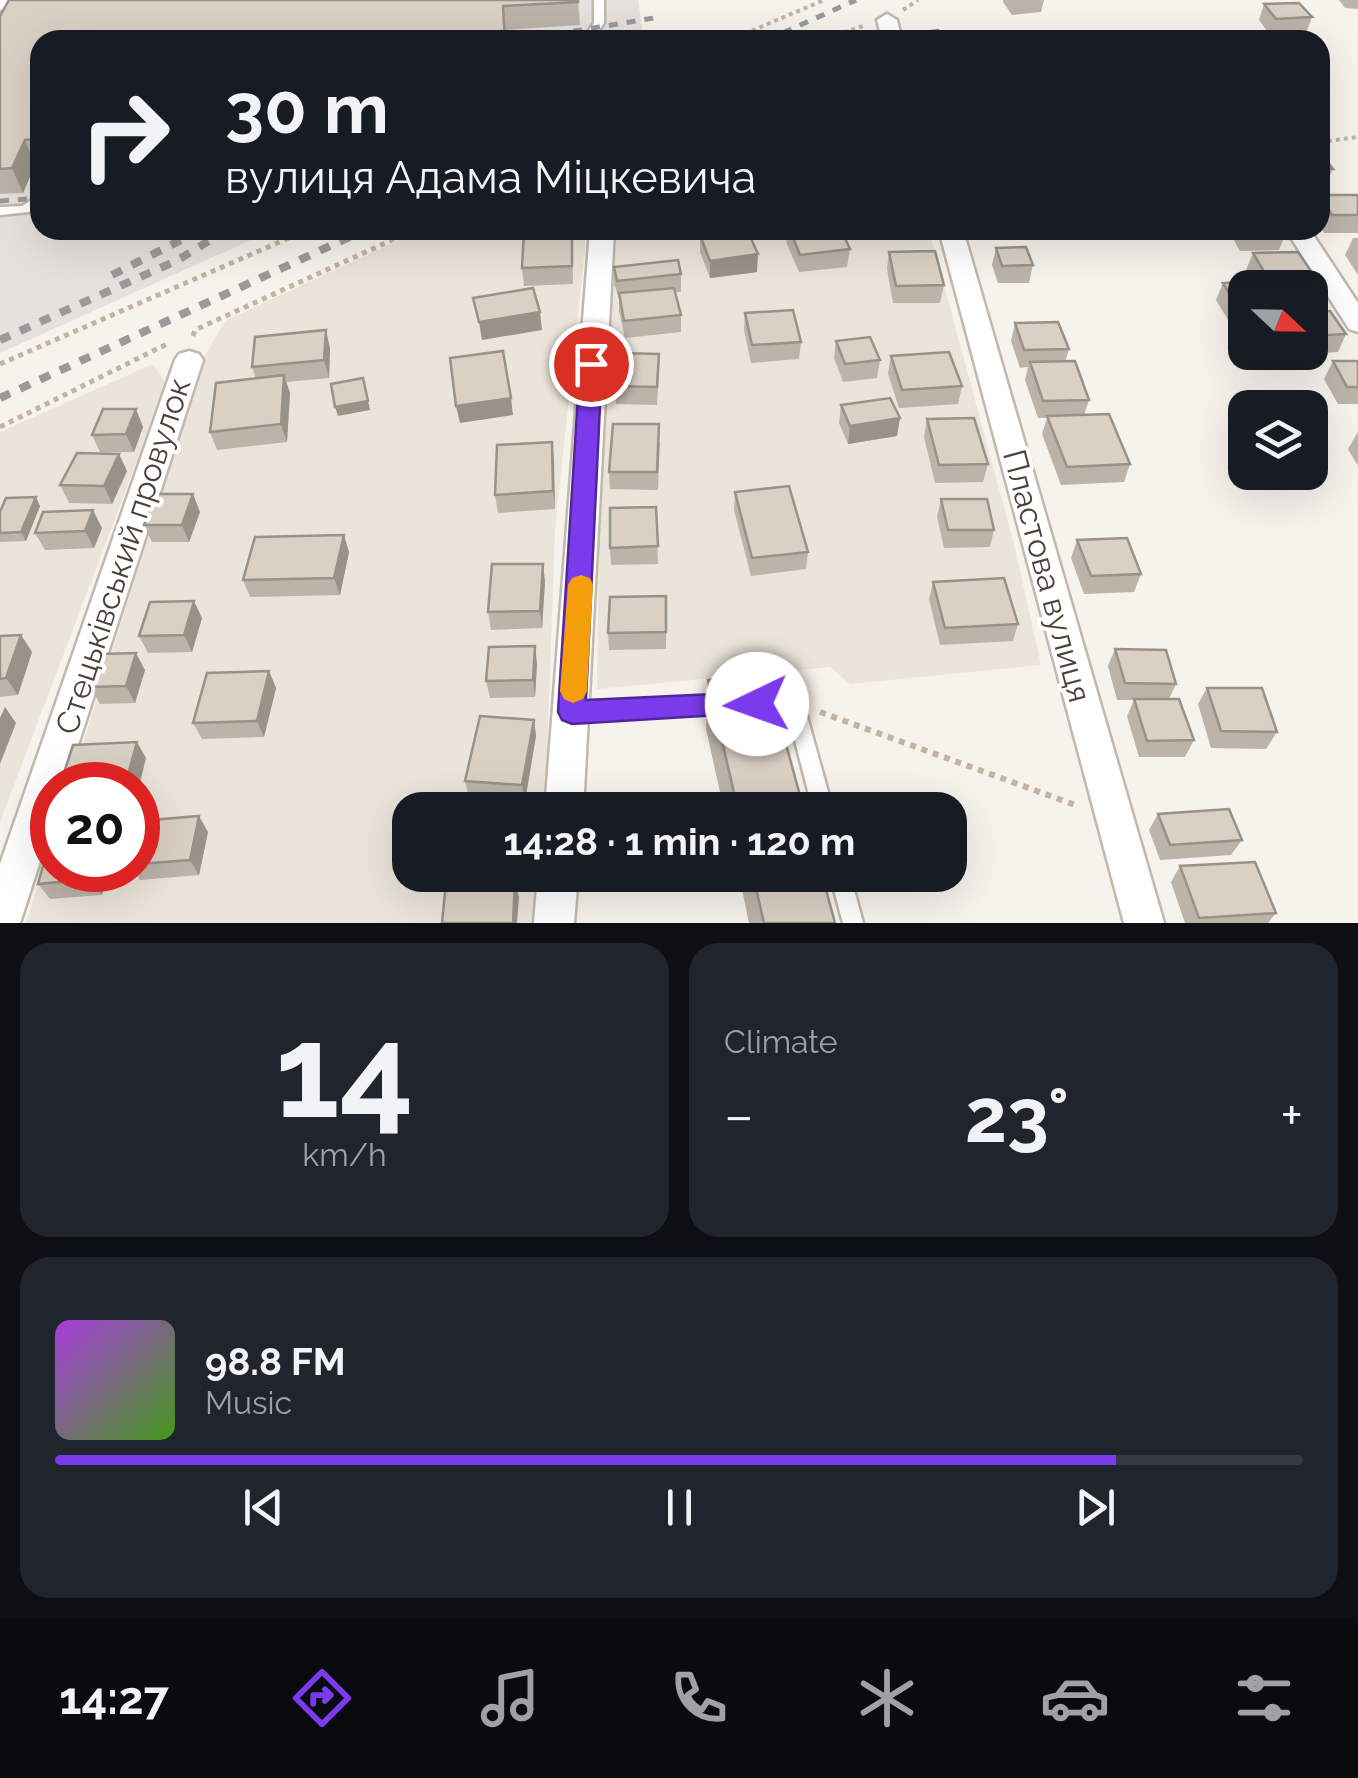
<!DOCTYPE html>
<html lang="en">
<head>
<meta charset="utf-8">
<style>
  body { margin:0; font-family:Raleway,sans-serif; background:#20242c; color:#f1f3f6; height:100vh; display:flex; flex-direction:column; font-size:38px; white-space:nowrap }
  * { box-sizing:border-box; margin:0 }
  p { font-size:32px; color:#9ea1a6 }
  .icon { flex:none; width:55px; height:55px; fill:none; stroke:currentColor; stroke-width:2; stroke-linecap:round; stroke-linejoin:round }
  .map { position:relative; height:923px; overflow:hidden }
  .side { display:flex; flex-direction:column; gap:20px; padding:20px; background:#0d0f14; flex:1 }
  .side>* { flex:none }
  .hud { position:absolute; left:30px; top:30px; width:1300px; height:210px; border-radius:30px; box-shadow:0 10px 40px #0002; background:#171b24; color:#f1f3f6; overflow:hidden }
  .needle { width:65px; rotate:112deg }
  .tools { position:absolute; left:1228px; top:270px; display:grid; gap:20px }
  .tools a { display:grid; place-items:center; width:100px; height:100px; border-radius:20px; background:#171b24; box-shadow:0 10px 40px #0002; font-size:50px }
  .speed { position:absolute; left:30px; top:762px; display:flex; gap:20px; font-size:50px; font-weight:700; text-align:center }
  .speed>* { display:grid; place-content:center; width:130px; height:130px; border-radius:50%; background:#171b24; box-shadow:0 10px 40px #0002; line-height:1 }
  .speed .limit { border:15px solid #d22; background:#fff; color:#111 }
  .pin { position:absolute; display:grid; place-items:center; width:85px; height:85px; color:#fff; margin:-42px; border:5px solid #fff; border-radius:50%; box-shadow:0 2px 10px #0007 }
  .me { position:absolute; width:110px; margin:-55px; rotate:267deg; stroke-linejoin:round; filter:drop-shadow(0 0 8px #0008) }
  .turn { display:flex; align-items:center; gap:35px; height:210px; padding:0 30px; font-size:45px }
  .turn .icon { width:130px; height:130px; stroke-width:2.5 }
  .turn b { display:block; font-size:70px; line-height:85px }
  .big { font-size:75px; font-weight:700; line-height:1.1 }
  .side .card { flex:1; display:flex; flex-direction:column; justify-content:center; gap:15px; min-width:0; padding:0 35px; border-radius:30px; background:#20242c }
  .side .dial { align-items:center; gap:0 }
  .dial b { font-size:130px; line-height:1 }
  .song { display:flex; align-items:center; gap:30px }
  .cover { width:120px; height:120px; border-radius:15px; background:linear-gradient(135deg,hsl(280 70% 55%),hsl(100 70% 35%)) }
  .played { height:10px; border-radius:5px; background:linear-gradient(90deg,#7c3aed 85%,#363941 85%) }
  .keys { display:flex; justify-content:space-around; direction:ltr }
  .heat { display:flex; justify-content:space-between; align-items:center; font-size:55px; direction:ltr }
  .side .tiles { flex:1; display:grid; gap:20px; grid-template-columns:1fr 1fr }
  .card:last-child { grid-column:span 2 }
  .trip { position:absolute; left:392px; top:792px; width:575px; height:100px; border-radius:30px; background:#171b24; box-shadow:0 10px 40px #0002; font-weight:700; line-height:100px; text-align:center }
  .tab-bar { display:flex; height:160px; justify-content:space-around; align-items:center; background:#090b0e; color:#9ea1a6 }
  .tab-bar .icon { width:70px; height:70px }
  .tab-bar .active { color:#7c3aed }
  .tab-bar b { font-size:45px; color:#f1f3f6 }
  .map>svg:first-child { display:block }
  .residential { fill:#eae4da }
  .industrial { fill:#e6e1dd }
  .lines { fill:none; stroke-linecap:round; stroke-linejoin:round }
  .service-casing { stroke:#c2b9ae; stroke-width:5 }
  .minor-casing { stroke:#c2b9ae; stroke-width:5 }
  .path-far2 { stroke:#c4b49f; stroke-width:4; stroke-dasharray:4 4; stroke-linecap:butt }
  .path-far1 { stroke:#c4b49f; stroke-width:5; stroke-dasharray:5 5; stroke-linecap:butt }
  .path { stroke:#c4b49f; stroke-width:6; stroke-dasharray:6 6; stroke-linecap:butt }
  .service { fill:#fff; fill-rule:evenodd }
  .minor { fill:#fff; fill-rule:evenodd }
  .rail-far1 { stroke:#9a9a9a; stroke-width:5; stroke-dasharray:9 9; stroke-linecap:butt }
  .rail { stroke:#9a9a9a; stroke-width:8; stroke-dasharray:11 11; stroke-linecap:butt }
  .wall { fill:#bcb3a9 }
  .shaded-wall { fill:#999289 }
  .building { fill:#dbd0c4; stroke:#999289; stroke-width:2.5 }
  .route { fill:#7c3aed; stroke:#51269a; stroke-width:2.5 }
  .slow { fill:#f59e0b }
  .labels { text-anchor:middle; stroke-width:8; stroke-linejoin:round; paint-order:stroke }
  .street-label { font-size:32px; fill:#4b4339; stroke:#fff }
</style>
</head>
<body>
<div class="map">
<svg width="1358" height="923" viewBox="0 0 1358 923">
  <rect width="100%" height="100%" fill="#f6f2ec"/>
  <path class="residential" d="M420 230H587L555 528 545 810H410V875H543L541 923H26L52 840V870H138V785H70L204 358 225 321Z
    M614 230H929L1014 544 1041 665 850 684 830 667 597 689 601 395Z
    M153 364 166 384 0 822V432Z"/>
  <path class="industrial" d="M0 0H638L644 40H40V230H273L0 353Z"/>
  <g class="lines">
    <defs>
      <path id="service" d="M0 0H9L3 9 0 10Z
        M594 0H604V23L592 40H582L594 23Z
        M40 195V204L29 212 0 215V207L22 206Z
        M794 694 800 697 803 702 833 810H813L787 710 755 712 749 709 746 704 749 699Z
        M727 697 733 700 736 705 733 710 727 713 572 720 566 717 563 712 566 707 572 704Z
        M830 875H850L863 923H843Z"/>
      <path id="minor" d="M887 14 897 20 902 40H882L877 20Z
        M590 230H614L583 810H545Z
        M939 230H963L1164 923H1124Z
        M1286 230H1310L1358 303V332L1349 329Z
        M189 351 199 354 203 360 65 785H52V824L20 923H0V864L175 360 179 354Z
        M538 875H578L574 923H534Z"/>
    </defs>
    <use href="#service" class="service-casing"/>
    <use href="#minor" class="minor-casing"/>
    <path class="path-far2" d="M903 10 918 0
      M730 40 824 0
      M821 40 866 25
      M1320 142 1358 137
      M292 237 307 230
      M400 237 414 230"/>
    <path class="path-far1" d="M193 336 195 330 405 234
      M0 364 298 234
      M0 427 167 344"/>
    <path class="path" d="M820 712 1078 806"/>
    <use href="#service" class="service"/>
    <use href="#minor" class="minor"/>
    <path class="rail-far1" d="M520 40 654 18
      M767 40 856 0
      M0 201 40 198
      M188 237 201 230
      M216 237 227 230
      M351 237 365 230"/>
    <path class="rail" d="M112 275 193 234
      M0 340 178 260 220 234
      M0 398 356 234"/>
  </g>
  <path class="wall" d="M578 0 580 25 506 30V40H40V164L35 165 23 193 0 194V16Z
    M1003 0H1044L1041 12 1012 15 1003 2Z
    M1339 0H1358V9L1345 8Z
    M1264 4 1312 17 1306 33 1270 35 1259 20Z
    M1320 153 1333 169 1325 186H1320Z
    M1320 195H1358V233H1324L1320 226Z
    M572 230 573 284 524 286 522 268Z
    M621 230H655V236H622Z
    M787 230H841L850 249 847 267 799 272 786 242Z
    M1228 230H1284L1286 233 1279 250 1240 251Z
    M700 235 757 272 710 278 700 252Z
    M1353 238H1358V275L1345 255Z
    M996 248 1033 265 1029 283H998L992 265Z
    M889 252 944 285 940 303H893L887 269Z
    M1253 253 1313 274 1307 288H1245V322L1230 323 1216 300 1223 283 1252 281 1246 270Z
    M614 267 681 274V292H675L681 315V332L625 338 619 311V298L614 284Z
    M745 313 801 342 799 359 751 363 744 330Z
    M1310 313 1346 334 1338 352 1273 356 1271 352H1310Z
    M1015 323 1069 349 1065 362 1089 400 1084 415 1130 464 1124 482 1061 485 1042 434 1047 418H1038L1025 380 1028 367 1020 368 1011 341Z
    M836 341 880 360 877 378 843 382 834 358Z
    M330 348 329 378 286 382 290 393 287 442 217 450 210 432 256 379 252 367Z
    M891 356 962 386 958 404 899 408 888 374Z
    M1333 361H1358V404H1338L1324 379Z
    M659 372 657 405 616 404 615 386Z
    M841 405 897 436 848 444 839 423Z
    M927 419 988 464 983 482 935 483 924 437Z
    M143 427 134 452H100L92 435Z
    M1358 432V466L1348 449Z
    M552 442 555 509 498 513 495 495Z
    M660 442 658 490 610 489 609 472Z
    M127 471 112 504 69 503 60 485Z
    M735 492 808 552 806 569 751 576 734 510Z
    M193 494 200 512 189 542H152L144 525Z
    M941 499 994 530 990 547 944 548 937 517Z
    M40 506 26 541 0 542V512Z
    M656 507 658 564 611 565 610 548Z
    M102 528 94 548 45 550 35 533Z
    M1077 540 1141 574 1134 592 1084 594 1071 558Z
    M349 552 340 595 250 597 243 580Z
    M545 581 542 628 491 630 488 612Z
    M933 582 1018 624 1013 641 940 645 929 599Z
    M666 596V649L609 650 608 633Z
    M202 618 192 652 148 653 139 636Z
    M21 635 32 652 18 695 0 697V636Z
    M1115 649 1176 684 1169 699 1194 740 1185 757H1139L1127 716 1134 700H1117L1108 666Z
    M537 663 535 697 490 698 486 681Z
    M145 670 135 703 100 704 90 687Z
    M269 671 276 688 264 737 202 739 193 723Z
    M708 680 804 810H724L706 729Z
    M1207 688 1277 732 1266 749 1211 748 1198 704Z
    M534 720 536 736 525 801 469 797 465 781Z
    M1158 814 1242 840 1231 855 1160 860 1149 830Z
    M208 832 199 875 140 880 133 870H138V833Z
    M1180 866 1276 913 1268 923H1185L1171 882Z
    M107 870 102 895 50 899 38 884Z
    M739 875H822L835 923H749Z"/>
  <path class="shaded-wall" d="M25 140 35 165 23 193 12 168Z
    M758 254 757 272 710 278V261Z
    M540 312 542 330 482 340 479 322Z
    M326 330 330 348 329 378 324 360Z
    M284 375 290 393 287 442 281 424Z
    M363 378 370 410 338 416 335 407Z
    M511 398 513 415 460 423 456 406Z
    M136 409 143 427 134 452 126 434Z
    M900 418 897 436 848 444 850 426Z
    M552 442 554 460 555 509 553 491Z
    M119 454 127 471 112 504 104 486Z
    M193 494 200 512 189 542 182 525Z
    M36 497 40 506 26 541 21 532Z
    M93 510 102 528 94 548 85 531Z
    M344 535 349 552 340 595 334 578Z
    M543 564 545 581 542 628 540 611Z
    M194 601 202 618 192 652 184 635Z
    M21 635 32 652 18 695 6 678Z
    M535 646 537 663 535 697 533 680Z
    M136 653 145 670 135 703 126 686Z
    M269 671 276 688 264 737 257 721Z
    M5 707 16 723 0 764V718Z
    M534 720 536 736 525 801 522 785Z
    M137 742 146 758 138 791V785H125Z
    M199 816 208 832 199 875 190 860Z
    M93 870H107L102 895 90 879Z
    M515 881 519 897 517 923H513Z"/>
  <path class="building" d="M9 0H578V2L503 6 505 40H40V139L25 140 12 168 0 169V16Z
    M1299 3 1312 17 1276 19 1264 4Z
    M938 30 947 40H915L910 34Z
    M1320 153 1333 169H1320Z
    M1320 195H1358V215H1332Z
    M524 230H572V266L522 268Z
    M736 230H747L758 254 710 261 700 235Z
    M790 230H841L850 249 800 255Z
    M1245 230H1284L1286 233H1247Z
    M1026 247 1033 265 1002 266 996 248Z
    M935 251 944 285 896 286 889 252Z
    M1298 252 1313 274 1266 275 1253 253Z
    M678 260 681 274 617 281 614 267Z
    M1269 280 1274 288H1245V305L1237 306 1223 283Z
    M533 288 540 312 479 322 473 298Z
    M674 288 681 315 624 321 619 293Z
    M793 310 801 342 752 345 745 313Z
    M1330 311 1346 334 1310 336V313Z
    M1058 322 1069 349 1024 350 1015 323Z
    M326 330 324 360 252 367 255 337Z
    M870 337 880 360 845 364 836 341Z
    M503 351 511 398 456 406 450 358Z
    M949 352 962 386 902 390 891 356Z
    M619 353 659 354 657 387 615 386Z
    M1075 361 1089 400 1043 401 1030 362Z
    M1333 361H1358V387H1347Z
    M284 375 281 424 210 432 216 383Z
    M363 378 368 401 335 407 331 384Z
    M890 398 900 418 850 426 841 405Z
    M103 409H136L126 434 92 435Z
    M1109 414 1130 464 1067 467 1047 416Z
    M974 418 988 464 939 465 927 419Z
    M613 424H659L657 472H609Z
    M552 442 553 491 495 495 497 445Z
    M77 453 119 454 104 486 60 485Z
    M789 486 808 552 752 558 735 492Z
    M156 494H193L182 525H144Z
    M36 497 21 532 0 533V512L6 498Z
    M941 499H987L994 530H948Z
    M656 507 658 546 610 548V508Z
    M93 510 85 531 35 533 43 512Z
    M344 535 334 578 243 580 255 537Z
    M1127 538 1141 574 1091 576 1077 540Z
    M492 564H543L540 611 488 612Z
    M1004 578 1018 624 945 628 933 582Z
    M666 596V632L608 633 610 597Z
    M194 601 184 635 139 636 150 602Z
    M21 635 6 678 0 679V636Z
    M535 646 533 680 486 681 489 647Z
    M1115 649 1166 650 1176 684 1125 683Z
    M136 653 126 686 90 687 101 654Z
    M269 671 257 721 193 723 207 673Z
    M766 671 804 810H738L708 680Z
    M1207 688H1262L1277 732 1221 731Z
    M1134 699H1179L1194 740 1147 741Z
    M480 716 534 720 522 785 465 781Z
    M137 742 125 785H60L73 745Z
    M1229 809 1242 840 1170 845 1158 814Z
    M199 816 190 860 138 864V833L140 821Z
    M52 832V870H93L90 879 38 884Z
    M1255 862 1276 913 1199 918 1180 866Z
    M753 875H822L835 923H764Z
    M515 881 513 923H442L446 883Z"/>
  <path class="route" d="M591 357 602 364 586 700 757 692 767 696 770 704 767 712 572 724 562 720 558 712 580 364Z"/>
  <path class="slow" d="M581 575 590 578 593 585 587 691 583 699 573 703 564 699 560 691 568 585 572 578Z"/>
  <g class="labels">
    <g class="street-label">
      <text transform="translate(123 556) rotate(-72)" y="11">Стецьківський провулок</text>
      <text transform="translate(1047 576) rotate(75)" y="11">Пластова вулиця</text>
    </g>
  </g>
</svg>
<div class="tools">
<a><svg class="needle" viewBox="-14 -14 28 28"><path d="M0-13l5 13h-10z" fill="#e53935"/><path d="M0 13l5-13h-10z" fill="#9ea1a6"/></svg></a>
<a><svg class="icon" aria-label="layers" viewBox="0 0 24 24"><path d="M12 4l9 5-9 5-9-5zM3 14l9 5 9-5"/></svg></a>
</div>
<div class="speed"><div class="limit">20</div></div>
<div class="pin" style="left:591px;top:364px;background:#d93025"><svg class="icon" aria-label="arrive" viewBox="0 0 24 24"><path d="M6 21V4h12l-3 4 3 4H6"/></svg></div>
<svg class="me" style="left:757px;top:704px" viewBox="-20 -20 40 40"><circle r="19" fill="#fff"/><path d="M0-13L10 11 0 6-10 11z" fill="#7c3aed"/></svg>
<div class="trip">14:28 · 1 min · 120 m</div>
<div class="hud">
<div class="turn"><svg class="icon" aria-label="right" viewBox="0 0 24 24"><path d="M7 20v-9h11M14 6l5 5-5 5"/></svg><div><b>30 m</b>вулиця Адама Міцкевича</div></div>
</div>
</div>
<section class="side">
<div class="tiles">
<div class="card dial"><b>14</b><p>km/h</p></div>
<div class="card"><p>Climate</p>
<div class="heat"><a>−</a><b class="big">23°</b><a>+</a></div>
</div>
<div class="card">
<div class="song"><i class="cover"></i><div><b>98.8 FM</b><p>Music</p></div></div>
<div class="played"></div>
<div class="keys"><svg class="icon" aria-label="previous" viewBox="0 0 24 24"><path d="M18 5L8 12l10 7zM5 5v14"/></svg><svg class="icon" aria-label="pause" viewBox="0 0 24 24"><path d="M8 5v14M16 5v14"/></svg><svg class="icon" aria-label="next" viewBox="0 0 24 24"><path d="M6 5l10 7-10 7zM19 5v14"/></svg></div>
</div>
</div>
</section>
<nav class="tab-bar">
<b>14:27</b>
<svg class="icon active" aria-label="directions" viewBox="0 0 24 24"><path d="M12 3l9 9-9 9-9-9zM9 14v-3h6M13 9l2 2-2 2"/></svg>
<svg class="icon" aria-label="music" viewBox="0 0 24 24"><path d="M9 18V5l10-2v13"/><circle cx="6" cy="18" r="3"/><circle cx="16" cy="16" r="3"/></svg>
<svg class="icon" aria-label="phone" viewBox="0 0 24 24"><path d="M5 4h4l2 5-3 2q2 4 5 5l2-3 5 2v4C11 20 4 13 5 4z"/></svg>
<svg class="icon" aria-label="climate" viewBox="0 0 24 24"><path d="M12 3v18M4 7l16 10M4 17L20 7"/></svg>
<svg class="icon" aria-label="car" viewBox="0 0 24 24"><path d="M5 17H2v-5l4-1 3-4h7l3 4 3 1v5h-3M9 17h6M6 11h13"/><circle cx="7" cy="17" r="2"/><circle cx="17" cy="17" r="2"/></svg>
<svg class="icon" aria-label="filters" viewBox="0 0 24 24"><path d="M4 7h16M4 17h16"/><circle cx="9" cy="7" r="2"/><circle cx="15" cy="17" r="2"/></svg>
</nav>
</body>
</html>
